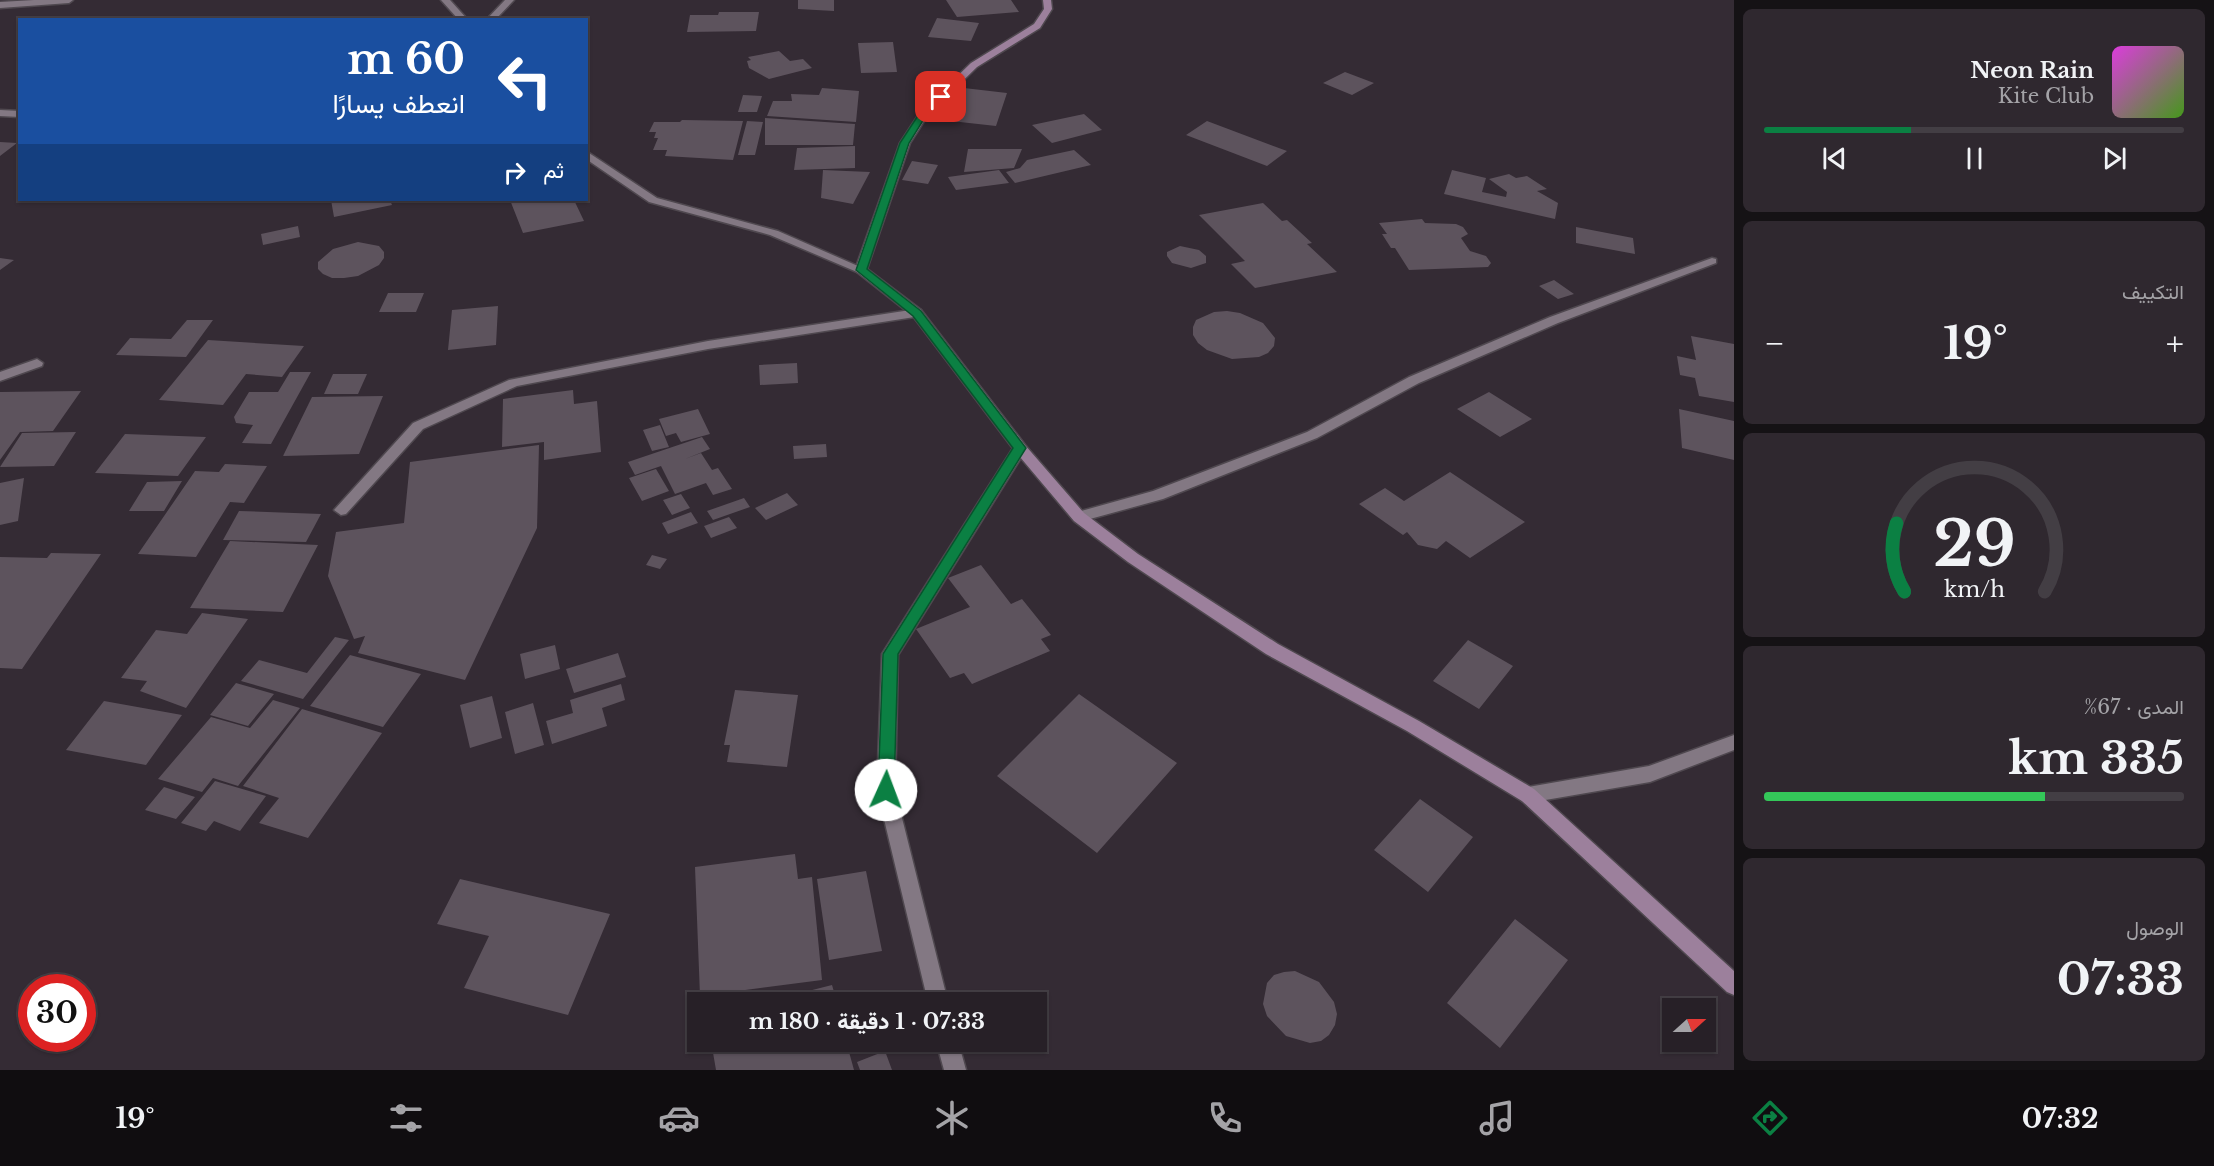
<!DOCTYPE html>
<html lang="ar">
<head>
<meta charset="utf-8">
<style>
  body { margin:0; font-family:"Libre Baskerville",Vazirmatn,serif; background:#2f282f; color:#f1f3f6; direction:rtl; height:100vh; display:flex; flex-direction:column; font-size:22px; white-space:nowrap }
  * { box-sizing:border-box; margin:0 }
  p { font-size:20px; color:#a4a3a7 }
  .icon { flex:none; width:33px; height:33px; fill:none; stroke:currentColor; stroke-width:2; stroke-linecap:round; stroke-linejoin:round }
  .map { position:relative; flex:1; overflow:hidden; direction:ltr }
  .drawer { display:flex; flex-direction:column; gap:9px; padding:9px; background:#151215; width:480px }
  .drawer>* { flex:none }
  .banner { position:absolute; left:18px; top:18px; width:570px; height:183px; border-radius:0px; box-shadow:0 2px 4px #0004,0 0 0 2px #433e44; direction:rtl; background:#1a4fa0; color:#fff; overflow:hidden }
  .needle { width:39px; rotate:69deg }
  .controls { position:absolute; left:1662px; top:998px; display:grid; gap:12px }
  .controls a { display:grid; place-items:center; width:54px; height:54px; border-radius:0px; background:#272027; box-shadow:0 2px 4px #0004,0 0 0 2px #433e44; font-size:30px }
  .speed { position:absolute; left:18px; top:974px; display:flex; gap:12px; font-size:30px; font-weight:700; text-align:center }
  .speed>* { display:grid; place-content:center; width:78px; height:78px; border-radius:50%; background:#272027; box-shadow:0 2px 4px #0004,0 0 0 2px #433e44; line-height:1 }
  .speed .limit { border:9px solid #d22; background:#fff; color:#111 }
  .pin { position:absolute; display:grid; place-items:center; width:51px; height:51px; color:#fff; margin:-26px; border-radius:12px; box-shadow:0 3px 9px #0006 }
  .me { position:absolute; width:66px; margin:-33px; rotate:2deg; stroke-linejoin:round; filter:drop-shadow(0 0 4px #0008) }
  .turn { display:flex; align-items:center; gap:21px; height:126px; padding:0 24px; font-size:27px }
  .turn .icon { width:78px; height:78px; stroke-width:2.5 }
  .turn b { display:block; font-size:42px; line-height:51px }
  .then { display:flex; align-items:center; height:57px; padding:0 24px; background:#0003; gap:12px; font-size:22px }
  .big { font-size:45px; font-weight:800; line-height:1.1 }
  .drawer .tile { flex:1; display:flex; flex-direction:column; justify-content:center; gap:9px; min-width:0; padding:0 21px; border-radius:9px; background:#2f282f }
  .drawer .dial { align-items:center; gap:0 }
  .dial svg { height:156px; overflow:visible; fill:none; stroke:#433e44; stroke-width:7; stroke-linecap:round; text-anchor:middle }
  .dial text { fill:#f1f3f6; stroke:none }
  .song { display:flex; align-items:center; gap:18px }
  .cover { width:72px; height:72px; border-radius:9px; background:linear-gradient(135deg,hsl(300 70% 55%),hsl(100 70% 35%)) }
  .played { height:6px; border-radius:3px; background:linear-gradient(90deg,#0b8043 35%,#433e44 35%) }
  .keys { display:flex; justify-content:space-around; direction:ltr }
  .heat { display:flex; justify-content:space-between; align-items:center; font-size:33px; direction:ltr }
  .charge { height:9px; border-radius:4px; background:linear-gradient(90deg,#34c759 67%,#433e44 0) }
  .trip { position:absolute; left:687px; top:992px; width:360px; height:60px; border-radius:0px; background:#272027; box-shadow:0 2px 4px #0004,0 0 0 2px #433e44; font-weight:800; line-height:60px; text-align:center; direction:rtl }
  .tabs { display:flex; height:96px; justify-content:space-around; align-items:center; background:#100d10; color:#a4a3a7 }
  .tabs .icon { width:42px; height:42px }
  .tabs .current { color:#0b8043 }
  .tabs b { font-size:27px; color:#f1f3f6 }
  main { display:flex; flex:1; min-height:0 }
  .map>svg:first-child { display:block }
  .building { fill:#5d535d }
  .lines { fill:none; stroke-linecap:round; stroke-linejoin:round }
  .street-casing { stroke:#4f484f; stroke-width:3 }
  .secondary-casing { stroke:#4f484f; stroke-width:3 }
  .street { fill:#837883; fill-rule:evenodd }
  .secondary { fill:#9c809c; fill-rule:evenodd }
  .route { fill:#0b8043; stroke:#07532c; stroke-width:1.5 }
</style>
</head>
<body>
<main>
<section class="drawer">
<div class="tile">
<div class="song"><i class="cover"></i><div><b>Neon Rain</b><p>Kite Club</p></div></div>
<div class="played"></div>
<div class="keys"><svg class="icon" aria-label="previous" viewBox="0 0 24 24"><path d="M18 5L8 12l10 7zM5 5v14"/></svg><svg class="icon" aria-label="pause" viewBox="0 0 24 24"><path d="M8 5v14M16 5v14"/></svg><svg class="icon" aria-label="next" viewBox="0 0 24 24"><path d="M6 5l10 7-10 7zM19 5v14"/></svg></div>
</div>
<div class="tile"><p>التكييف</p>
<div class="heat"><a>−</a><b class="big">19°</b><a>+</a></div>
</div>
<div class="tile dial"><svg viewBox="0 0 100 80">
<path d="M14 69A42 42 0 1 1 86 69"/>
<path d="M14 69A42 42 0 0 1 10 34" stroke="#0b8043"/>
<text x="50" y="56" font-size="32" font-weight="700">29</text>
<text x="50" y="72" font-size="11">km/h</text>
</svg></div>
<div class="tile"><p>المدى · 67%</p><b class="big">335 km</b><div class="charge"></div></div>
<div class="tile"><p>الوصول</p><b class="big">07:33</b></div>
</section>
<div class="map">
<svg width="1734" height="1070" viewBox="0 0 1734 1070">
  <rect width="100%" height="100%" fill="#342b34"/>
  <path class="building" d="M798 0H834V11L798 9Z
    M946 0H1011L1019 12 957 17Z
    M719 12H759L756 31 687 32 690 15H718Z
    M937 18 979 23 971 41 928 37Z
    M893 42 897 72 861 73 858 43Z
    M779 51 790 61 803 59 812 68 769 79 749 68 747 61 751 60 748 57Z
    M1345 72 1374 83 1352 95 1323 83Z
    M822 88 859 91 856 122 767 116 773 101H792L791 94 819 95Z
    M964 88 1007 93 996 126 951 121Z
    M743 95 762 96 757 112H738Z
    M1084 114 1102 130 1052 143 1032 125Z
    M765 118 855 124 853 145H765Z
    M682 120 743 121 733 160 665 156 667 150H653L658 138H654L656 132H649L654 122H680Z
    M747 121 763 122 755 155H738Z
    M1207 121 1287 151 1267 166 1186 135Z
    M0 142 17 143 0 156Z
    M855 146V168L794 170 797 148Z
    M968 149H1022L1014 168 964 172Z
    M1074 150 1091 165 1015 183 1006 172 1020 168 1027 160Z
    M912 161 938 165 928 184 902 180Z
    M823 170 870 172 853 204 821 198Z
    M999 170 1009 183 956 190 948 177Z
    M1452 170 1486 178 1482 192 1506 197 1507 192 1489 179 1509 174 1516 178 1527 176 1547 189 1537 191 1558 203 1555 219 1444 194Z
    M331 200H390L392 205 334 217Z
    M510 200H574L584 221 523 233Z
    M1263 203 1282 221 1287 220 1312 243 1307 244 1337 272 1255 288 1231 264 1245 261 1199 215Z
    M1422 219 1425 223 1456 224 1463 227 1468 234 1461 238 1470 251 1486 256 1491 263 1488 267 1409 270 1395 248H1391L1382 234H1387L1379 223Z
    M298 226 300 237 263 245 261 234Z
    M1576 227 1633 238 1635 254 1576 243Z
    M358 242 379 246 384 252V258L379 265 358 276 344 278H332L323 274 318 269V262L333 249Z
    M1180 246 1199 250 1206 256V263L1191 268 1172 263 1167 256V252Z
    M0 258 14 260 0 270Z
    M1554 280 1574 294 1558 299 1539 286Z
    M388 293H424L416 312H379Z
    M498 306 496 345 448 350 452 310Z
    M1227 311 1240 313 1263 323 1275 338 1274 346 1268 353 1259 357 1232 359 1207 350 1198 343 1193 335V327L1196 320 1214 312Z
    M187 320H213L186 357 116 355 130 338 171 339Z
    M1691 336 1734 344V402L1699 396 1695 378 1680 375 1677 356 1696 360Z
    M208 340 304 346 282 377 246 374 223 405 159 400Z
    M797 363 798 383 760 385 759 365Z
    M290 372H311L271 444 242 443 253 425 236 423 234 417 249 392H278Z
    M333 374H367L358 394H324Z
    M573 390 574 404 597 401 601 452 544 460V442L502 447 503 399Z
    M81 391 53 431 20 432 0 460V392Z
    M1489 392 1532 419 1500 437 1457 409Z
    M383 396 359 454 283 456 312 397Z
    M698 409 710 434 681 442 676 433 666 436 659 419Z
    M1679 409 1734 421V460L1682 448Z
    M660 425 669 447 652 451 643 430Z
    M76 432 54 466 0 467 22 433Z
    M125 434 206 437 178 476 95 473Z
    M702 437 710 449 685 459 701 453 712 470 718 468 732 489 713 495 706 483 675 494 661 466 635 475 628 462Z
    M826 444 827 457 794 459 793 446Z
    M539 445 537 528 465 680 358 653 365 636 354 639 328 576 336 532 404 523 410 462Z
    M225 464 267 466 244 503 230 502 196 557 138 554 195 471 219 472Z
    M656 469 669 491 642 501 629 478Z
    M1450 472 1525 522 1470 558 1446 541 1437 549 1418 545 1407 532 1403 535 1359 504 1385 488 1404 501Z
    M24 478 18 521 0 525V483Z
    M182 481 164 511H129L147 482Z
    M787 493 798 505 766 520 755 508Z
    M681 494 690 508 672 515 663 500Z
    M744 498 750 507 713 520 707 511Z
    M239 511 321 514 306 542 223 540Z
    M691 512 698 523 668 534 662 523Z
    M729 517 737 528 711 538 704 526Z
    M230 541 318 545 283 612 190 608Z
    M51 553 101 554 22 669 0 668V557L47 558Z
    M652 555 667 559 660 569 646 565Z
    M981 565 1011 604 1022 599 1051 635 1041 639 1050 651 972 684 964 673 950 678 916 629 970 607 948 578Z
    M202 613 248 619 186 708 140 691 147 681 121 678 156 630 187 634Z
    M335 637 349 640 303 699 241 681 259 660 307 673Z
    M1468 640 1513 666 1479 709 1433 681Z
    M555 645 560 669 525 679 520 654Z
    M618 653 626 677 574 693 566 669Z
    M350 655 421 674 383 727 310 706Z
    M236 683 274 694 248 726 210 715Z
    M621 684 625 700 602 708 607 726 552 744 546 721 573 713 570 700Z
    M735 690 798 695 787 767 727 762 730 745H724Z
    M1079 694 1177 763 1097 853 997 776Z
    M492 696 502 738 470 748 460 705Z
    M273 700 300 708 238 786 213 778 202 792 158 779 211 717 250 728Z
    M104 701 182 715 146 765 66 750Z
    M533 703 544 745 515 754 505 712Z
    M302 709 382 733 308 838 259 823 279 798 243 786Z
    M215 781 266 796 240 831 214 821 206 831 181 823Z
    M164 787 195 797 176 819 145 810Z
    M1420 799 1473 837 1428 892 1374 850Z
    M795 854 798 879 812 877 822 980 700 996 695 867Z
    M866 871 882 951 829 960 817 879Z
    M460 879 610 914 568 1015 464 988 489 936 437 924Z
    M1515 919 1568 960 1500 1048 1447 1003Z
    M1295 971 1319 982 1334 1002 1337 1014 1335 1025 1329 1035 1321 1041 1310 1043 1286 1036 1267 1016 1263 1004 1267 983 1274 975 1284 972Z
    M832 985 837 1002H769V1001Z
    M870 991 873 1002H837V1001Z
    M711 1041H846L854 1070H716Z
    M854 1041H884L857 1050Z
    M885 1051 892 1070H860L857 1062Z"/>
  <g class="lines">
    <defs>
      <path id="street" d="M34 0H73L69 3 0 8V2Z
        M441 0H450L468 20H459Z
        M505 0H514L495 20H486Z
        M0 110 20 111V117L0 116Z
        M586 151 657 198 778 231 867 270 861 274 857 272 770 235 649 202 586 159Z
        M1712 258 1716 259V263L1558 323 1419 383 1317 438 1163 499 1079 522 1072 517 1074 513 1153 491 1307 432 1409 377 1550 317Z
        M917 309 921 310V316L708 349 517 386 423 429 346 514 341 515 334 510 413 423 509 380 708 341Z
        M37 359 43 363 42 366 0 381V372Z
        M1020 443 1027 448 898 655 895 790 948 1002H928L877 790 882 654 1015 445Z
        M1734 735V750L1650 782 1528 803 1522 801 1519 795 1522 789 1528 787 1649 766Z
        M936 1041H958L966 1070H944Z"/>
      <path id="secondary" d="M1043 0H1051L1052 9 1040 28 977 67 928 115 910 143 867 269 921 310 1025 445 1084 513 1138 554 1278 644 1419 721 1534 789 1734 971V995L1727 992 1522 801 1407 731 1266 654 1128 562 1074 521 1015 451 913 316 857 272 855 270 900 143 921 111 971 63 1034 24 1044 9Z"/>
    </defs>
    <use href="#street" class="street-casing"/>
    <use href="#secondary" class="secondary-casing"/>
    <use href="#street" class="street"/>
    <use href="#secondary" class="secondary"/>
  </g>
  <path class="route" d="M938 95 945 97 927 114 909 143 867 269 921 311 1026 448 898 654 894 790 892 795 886 798 880 795 878 790 883 654 1013 448 913 316 856 270 900 143 921 111Z"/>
</svg>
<div class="controls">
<a><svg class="needle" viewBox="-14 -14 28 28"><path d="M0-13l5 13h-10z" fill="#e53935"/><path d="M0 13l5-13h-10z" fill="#a4a3a7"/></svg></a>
</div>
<div class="speed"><div class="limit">30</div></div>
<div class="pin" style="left:941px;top:97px;background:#d93025"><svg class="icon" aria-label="arrive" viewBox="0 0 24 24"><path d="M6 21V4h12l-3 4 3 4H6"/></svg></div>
<svg class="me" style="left:886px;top:790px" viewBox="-20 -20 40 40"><circle r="19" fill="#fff"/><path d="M0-13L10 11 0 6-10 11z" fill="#0b8043"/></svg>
<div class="trip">07:33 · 1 دقيقة · 180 m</div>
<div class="banner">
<div class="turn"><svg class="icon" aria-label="left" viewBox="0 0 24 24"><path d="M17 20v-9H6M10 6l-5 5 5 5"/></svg><div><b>60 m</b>انعطف يسارًا</div></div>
<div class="then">ثم<svg class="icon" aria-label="right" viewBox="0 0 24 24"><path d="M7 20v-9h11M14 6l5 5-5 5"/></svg></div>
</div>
</div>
</main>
<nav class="tabs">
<b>07:32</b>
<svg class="icon current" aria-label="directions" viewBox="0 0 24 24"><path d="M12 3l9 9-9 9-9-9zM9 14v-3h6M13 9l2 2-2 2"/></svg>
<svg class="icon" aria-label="music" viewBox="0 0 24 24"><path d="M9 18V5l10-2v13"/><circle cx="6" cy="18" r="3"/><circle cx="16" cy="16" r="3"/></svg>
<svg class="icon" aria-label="phone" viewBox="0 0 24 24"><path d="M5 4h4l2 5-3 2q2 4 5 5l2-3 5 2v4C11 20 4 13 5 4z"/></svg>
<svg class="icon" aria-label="climate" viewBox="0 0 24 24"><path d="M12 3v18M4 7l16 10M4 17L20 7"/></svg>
<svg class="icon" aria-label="car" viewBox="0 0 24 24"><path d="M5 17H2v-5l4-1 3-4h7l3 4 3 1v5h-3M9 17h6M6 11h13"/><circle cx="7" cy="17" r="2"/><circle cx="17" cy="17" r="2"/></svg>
<svg class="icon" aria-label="filters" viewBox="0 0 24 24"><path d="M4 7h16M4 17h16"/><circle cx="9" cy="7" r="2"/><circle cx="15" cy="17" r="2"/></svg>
<b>19°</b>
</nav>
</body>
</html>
